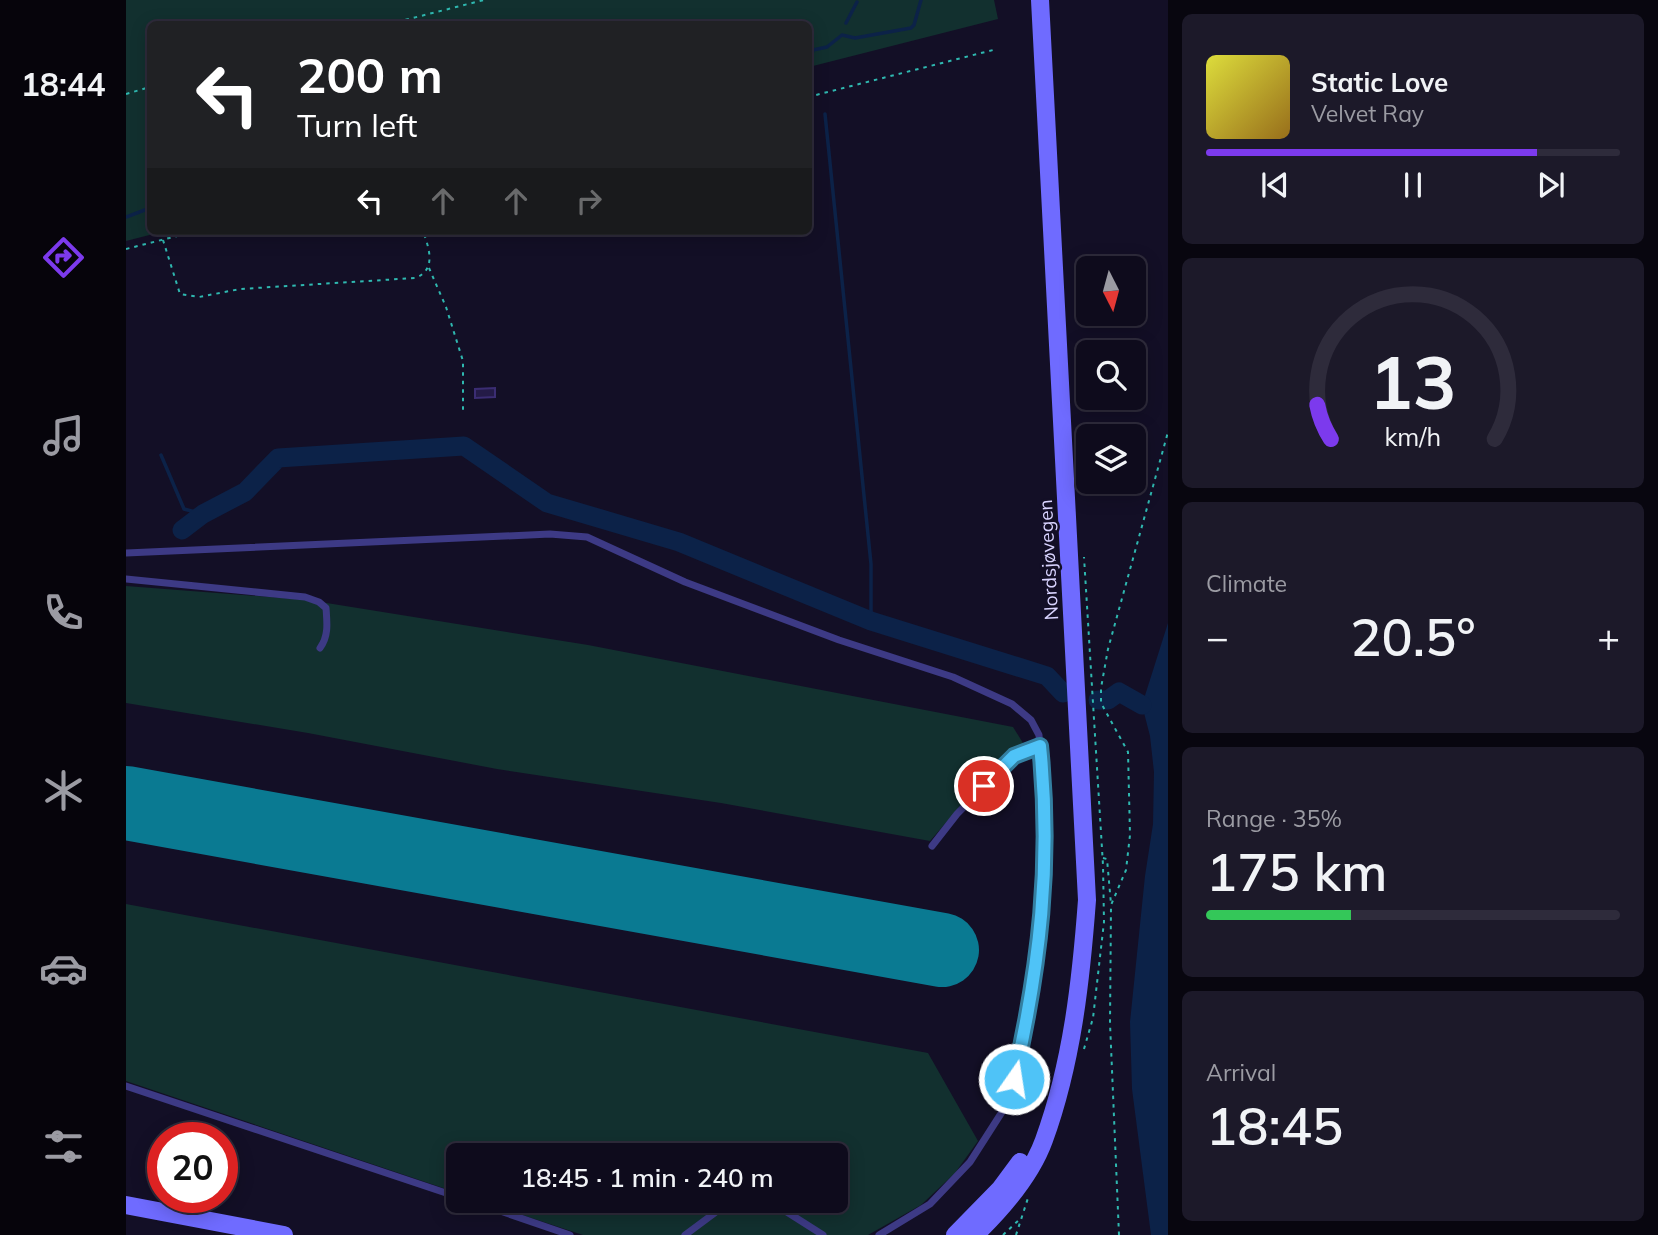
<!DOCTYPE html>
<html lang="en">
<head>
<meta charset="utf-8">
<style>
  body { margin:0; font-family:Mulish,sans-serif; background:#1c1929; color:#f1f3f6; height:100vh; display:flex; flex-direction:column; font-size:26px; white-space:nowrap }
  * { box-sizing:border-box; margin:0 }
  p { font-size:23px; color:#9b9ba3 }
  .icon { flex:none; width:38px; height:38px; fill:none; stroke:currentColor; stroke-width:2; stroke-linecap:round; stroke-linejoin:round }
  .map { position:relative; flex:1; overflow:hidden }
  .drawer { display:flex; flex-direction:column; gap:14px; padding:14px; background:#08060f; width:490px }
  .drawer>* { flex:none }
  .banner { position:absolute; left:21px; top:21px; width:665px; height:214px; border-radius:10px; box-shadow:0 4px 18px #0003,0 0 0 2px #2e2b3b; background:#202124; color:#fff; overflow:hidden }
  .needle { width:46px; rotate:174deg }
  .tools { position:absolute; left:950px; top:256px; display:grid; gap:14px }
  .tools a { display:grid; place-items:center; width:70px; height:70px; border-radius:10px; background:#0e0b1c; box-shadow:0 4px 18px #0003,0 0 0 2px #2e2b3b; font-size:35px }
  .speed { position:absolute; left:21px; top:1122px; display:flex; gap:14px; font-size:35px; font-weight:700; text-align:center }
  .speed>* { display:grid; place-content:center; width:91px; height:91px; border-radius:50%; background:#0e0b1c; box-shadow:0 4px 18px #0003,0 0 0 2px #2e2b3b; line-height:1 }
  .speed .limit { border:10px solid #d22; background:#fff; color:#111 }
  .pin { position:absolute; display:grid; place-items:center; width:60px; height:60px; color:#fff; margin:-30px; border:4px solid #fff; border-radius:50%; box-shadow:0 2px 7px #0007 }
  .me { position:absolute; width:77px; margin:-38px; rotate:13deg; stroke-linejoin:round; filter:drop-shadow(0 0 5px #0008) }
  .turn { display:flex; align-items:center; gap:24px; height:147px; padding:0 35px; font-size:32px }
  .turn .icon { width:91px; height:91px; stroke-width:2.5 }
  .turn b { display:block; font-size:49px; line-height:60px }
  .lanes { display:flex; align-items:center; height:66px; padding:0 35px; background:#0003; justify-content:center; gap:35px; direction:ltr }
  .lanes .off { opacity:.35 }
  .big { font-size:52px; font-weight:600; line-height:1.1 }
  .drawer .tile { flex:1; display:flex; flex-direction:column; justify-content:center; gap:10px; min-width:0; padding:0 24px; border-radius:10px; background:#1c1929 }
  .drawer .dial { align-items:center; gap:0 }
  .dial svg { height:182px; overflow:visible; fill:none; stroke:#2e2b3b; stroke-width:7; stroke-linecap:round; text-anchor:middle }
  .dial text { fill:#f1f3f6; stroke:none }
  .song { display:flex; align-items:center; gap:21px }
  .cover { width:84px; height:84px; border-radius:10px; background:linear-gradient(135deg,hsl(60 70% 55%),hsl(40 70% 35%)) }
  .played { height:7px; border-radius:4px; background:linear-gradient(90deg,#7c3aed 80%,#2e2b3b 80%) }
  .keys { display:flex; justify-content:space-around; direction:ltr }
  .heat { display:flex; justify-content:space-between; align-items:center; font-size:38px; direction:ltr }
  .charge { height:10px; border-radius:5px; background:linear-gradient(90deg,#34c759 35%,#2e2b3b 0) }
  .trip { position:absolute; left:320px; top:1143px; width:402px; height:70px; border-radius:10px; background:#0e0b1c; box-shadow:0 4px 18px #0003,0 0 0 2px #2e2b3b; font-weight:600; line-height:70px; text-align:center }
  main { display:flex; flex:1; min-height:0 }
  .menu { display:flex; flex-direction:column; width:126px; justify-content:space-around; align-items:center; background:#06040b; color:#9b9ba3 }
  .menu .icon { width:49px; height:49px }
  .menu .current { color:#7c3aed }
  .menu b { font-size:32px; color:#f1f3f6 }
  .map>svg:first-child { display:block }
  .green { fill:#12302f }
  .water { fill:#0c2248 }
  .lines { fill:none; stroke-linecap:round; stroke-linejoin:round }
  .stream { stroke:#0c2248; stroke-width:3.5 }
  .river { stroke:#0c2248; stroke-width:19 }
  .runway { stroke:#0a7a92; stroke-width:74 }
  .building { fill:#241b47; stroke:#3b2d73; stroke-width:2 }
  .path { stroke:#2fb8b0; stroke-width:2; stroke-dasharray:3.5 5; stroke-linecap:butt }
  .lane { stroke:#3d3a85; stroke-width:7 }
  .secondary { stroke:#6f6bff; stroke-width:18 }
  .route-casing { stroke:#337fa1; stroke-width:18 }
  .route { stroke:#4fc3f7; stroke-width:12 }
  .labels { text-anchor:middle; stroke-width:5; stroke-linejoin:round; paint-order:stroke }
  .street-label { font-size:19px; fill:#d9d4ff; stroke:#130f26 }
</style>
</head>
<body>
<main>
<nav class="menu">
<b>18:44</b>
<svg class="icon current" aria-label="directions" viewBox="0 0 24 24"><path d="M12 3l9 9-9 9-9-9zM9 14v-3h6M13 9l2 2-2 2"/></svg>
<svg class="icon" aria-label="music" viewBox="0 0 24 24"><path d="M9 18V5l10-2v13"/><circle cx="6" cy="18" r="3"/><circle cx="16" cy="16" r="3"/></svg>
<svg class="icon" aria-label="phone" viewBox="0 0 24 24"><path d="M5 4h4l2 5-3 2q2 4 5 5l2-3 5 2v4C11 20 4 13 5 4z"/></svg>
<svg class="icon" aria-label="climate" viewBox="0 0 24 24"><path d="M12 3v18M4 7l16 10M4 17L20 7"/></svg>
<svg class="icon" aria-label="car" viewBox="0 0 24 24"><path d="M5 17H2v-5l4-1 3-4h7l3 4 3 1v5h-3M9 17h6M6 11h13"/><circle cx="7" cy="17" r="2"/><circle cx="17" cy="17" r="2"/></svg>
<svg class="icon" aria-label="filters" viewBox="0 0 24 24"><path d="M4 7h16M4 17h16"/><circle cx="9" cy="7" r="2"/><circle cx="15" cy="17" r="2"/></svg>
</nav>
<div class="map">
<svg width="1042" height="1235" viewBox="0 0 1042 1235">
  <rect width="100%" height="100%" fill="#130f26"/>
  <path class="green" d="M0 0H868L872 19 683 67 682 24H24V231H39L0 241Z
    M0 586 182 600 462 645 887 727 897 743 843 796 804 841 595 803 371 769 182 733 0 703Z
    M0 904 802 1053 852 1141 829 1173 795 1205 742 1235H457L354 1201 710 1200V1155H332V1193L0 1081Z"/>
  <path class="water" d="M1042 623V1235H1025L1006 1089 1004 1022 1019 876 1027 824 1028 772 1024 736 1016 705Z"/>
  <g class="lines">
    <path class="stream" d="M720 23 731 2
      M686 54 687 50 701 47 716 35 729 38 785 28 788 25 795 0
      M699 114 745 564V621
      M0 217 24 208
      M35 455 58 509 77 514"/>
    <path class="river" d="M56 530 77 514 119 492 152 458 338 446 421 503 553 542 745 621 921 676 937 693
      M972 700H982L993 692 1016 705"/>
    <path class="runway" d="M0 803 816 950"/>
  </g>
  <path class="building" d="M369 388V397L349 398V389Z"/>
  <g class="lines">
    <path class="path" d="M263 24 358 0
      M0 94 24 87
      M682 97 871 49
      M37 240 54 294 73 297 114 289 289 278C311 270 303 248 297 231
      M0 249 71 231
      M303 268 320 307 337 361V412
      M977 858 981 859 985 904
      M958 1049 967 1018 978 922 977 865 958 557
      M877 1235 895 1218
      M890 1235 902 1198
      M993 1235 984 1023 985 905 1000 870 1004 835 1002 752 975 703V688L982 649 1042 432"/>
    <path class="lane" d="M0 553 424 534 461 537 559 582 713 640 827 677 886 704 905 720 913 735 919 811V882L914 938 900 1023 888 1079 876 1112 844 1162 804 1204 753 1235
      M0 579 179 597 193 602 200 608C201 622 203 636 194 648
      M806 846 831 814 888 756 914 746
      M0 1086 332 1197
      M342 1200 444 1235
      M642 1200 697 1235
      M559 1235 598 1206 615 1200"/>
    <path class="secondary" d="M0 1205 158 1235
      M829 1235 874 1189 894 1162
      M849 1235C876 1209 905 1176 918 1140 946 1063 955 981 961 900L914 0"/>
  </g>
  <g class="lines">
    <defs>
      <path id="route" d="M858 786 888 756 914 746C926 863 914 965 888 1079"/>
    </defs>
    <use href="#route" class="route-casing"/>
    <use href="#route" class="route"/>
  </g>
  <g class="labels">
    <g class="street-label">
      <text transform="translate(922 560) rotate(-93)" y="7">Nordsjøvegen</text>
    </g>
  </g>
</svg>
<div class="tools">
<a><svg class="needle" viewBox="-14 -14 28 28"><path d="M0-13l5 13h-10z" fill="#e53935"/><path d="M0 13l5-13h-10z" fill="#9b9ba3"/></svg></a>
<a><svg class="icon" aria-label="search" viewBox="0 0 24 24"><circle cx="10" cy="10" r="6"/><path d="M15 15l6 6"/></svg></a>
<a><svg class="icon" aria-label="layers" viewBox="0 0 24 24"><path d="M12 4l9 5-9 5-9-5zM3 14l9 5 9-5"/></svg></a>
</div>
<div class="speed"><div class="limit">20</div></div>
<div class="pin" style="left:858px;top:786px;background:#d93025"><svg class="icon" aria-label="arrive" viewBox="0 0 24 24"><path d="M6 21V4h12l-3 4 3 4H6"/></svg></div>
<svg class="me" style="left:888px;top:1079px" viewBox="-20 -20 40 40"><circle r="17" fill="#4fc3f7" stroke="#fff" stroke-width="3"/><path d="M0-11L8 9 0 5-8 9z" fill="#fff"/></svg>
<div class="trip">18:45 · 1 min · 240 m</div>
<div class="banner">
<div class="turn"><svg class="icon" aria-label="left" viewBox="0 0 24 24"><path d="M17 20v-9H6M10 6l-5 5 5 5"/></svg><div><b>200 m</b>Turn left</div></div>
<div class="lanes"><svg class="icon" aria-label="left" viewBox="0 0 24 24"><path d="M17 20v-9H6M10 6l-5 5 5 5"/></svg><svg class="icon off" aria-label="ahead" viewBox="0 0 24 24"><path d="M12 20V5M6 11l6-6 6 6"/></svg><svg class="icon off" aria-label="ahead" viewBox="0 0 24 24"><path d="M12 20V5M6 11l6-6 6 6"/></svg><svg class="icon off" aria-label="right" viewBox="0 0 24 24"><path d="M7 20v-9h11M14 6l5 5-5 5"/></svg></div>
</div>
</div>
<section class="drawer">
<div class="tile">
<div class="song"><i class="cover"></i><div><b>Static Love</b><p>Velvet Ray</p></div></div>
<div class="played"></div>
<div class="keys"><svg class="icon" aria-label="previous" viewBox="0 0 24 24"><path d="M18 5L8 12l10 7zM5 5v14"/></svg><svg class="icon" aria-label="pause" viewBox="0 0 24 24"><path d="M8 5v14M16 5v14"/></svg><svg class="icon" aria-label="next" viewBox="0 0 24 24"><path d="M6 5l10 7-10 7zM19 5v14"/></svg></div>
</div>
<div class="tile dial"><svg viewBox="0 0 100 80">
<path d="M14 69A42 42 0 1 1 86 69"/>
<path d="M14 69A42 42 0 0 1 8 54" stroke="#7c3aed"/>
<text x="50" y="56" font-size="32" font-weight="700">13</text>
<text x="50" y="72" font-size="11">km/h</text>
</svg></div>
<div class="tile"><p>Climate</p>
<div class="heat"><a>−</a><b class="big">20.5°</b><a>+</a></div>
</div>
<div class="tile"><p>Range · 35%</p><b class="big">175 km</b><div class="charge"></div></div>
<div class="tile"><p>Arrival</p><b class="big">18:45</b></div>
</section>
</main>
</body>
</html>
